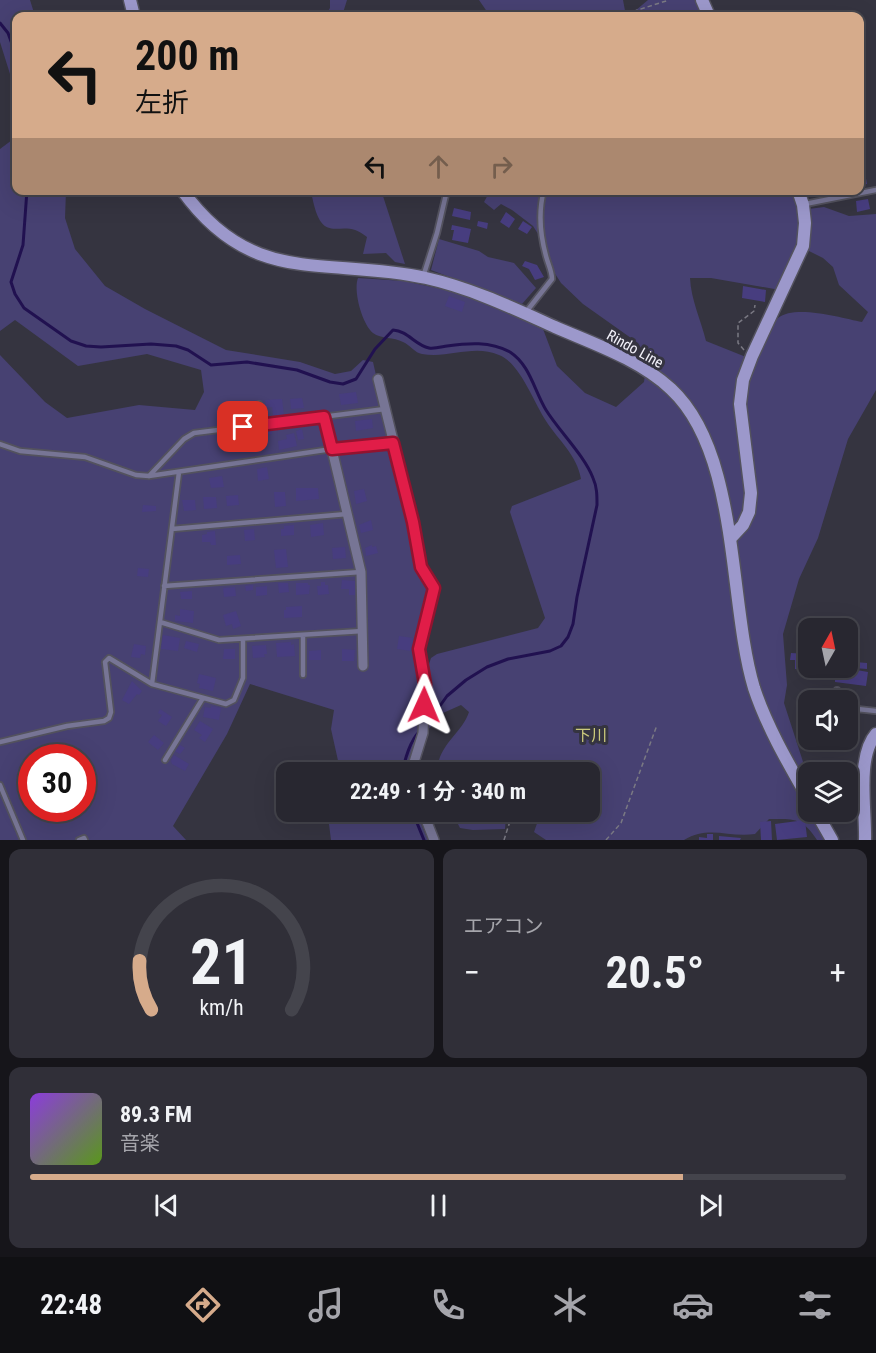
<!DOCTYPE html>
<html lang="ja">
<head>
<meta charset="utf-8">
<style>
  body { margin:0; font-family:"Roboto Condensed","Noto Sans JP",sans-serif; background:#302f38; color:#f1f3f6; height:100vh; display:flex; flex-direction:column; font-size:22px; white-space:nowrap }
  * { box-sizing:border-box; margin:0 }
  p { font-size:20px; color:#a5a5ab }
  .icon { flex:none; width:33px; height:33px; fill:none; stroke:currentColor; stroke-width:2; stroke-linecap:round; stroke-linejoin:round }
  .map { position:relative; height:840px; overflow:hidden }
  .drawer { display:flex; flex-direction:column; gap:9px; padding:9px; background:#16151a; flex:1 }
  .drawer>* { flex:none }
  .banner { position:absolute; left:12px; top:12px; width:852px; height:183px; border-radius:12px; box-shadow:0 6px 24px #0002,0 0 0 2px #44444c; background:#d6ab8b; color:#111; overflow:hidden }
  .needle { width:39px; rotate:9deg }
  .controls { position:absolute; left:798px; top:618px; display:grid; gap:12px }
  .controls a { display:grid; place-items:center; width:60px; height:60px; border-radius:12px; background:#282730; box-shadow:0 6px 24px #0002,0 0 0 2px #44444c; font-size:30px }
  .speed { position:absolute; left:18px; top:744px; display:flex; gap:12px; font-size:30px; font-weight:700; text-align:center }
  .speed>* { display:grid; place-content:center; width:78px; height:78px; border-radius:50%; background:#282730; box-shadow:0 6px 24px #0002,0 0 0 2px #44444c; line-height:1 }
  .speed .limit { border:9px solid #d22; background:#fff; color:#111 }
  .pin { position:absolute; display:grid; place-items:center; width:51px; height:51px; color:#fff; margin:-26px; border-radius:12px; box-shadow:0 3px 9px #0006 }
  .me { position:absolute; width:66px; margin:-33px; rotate:1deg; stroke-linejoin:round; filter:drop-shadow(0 0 4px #0008) }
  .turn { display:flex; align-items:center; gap:21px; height:126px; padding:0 24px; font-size:27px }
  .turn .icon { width:78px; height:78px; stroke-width:2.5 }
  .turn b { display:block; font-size:42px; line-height:51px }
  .lanes { display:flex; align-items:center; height:57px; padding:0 24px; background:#0003; justify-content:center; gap:30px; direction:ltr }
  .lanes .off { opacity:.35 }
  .big { font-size:45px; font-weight:700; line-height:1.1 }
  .drawer .widget { flex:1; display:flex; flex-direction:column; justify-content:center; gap:9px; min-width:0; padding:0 21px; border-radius:12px; background:#302f38 }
  .drawer .dial { align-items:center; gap:0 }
  .dial svg { height:156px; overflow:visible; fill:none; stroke:#44444c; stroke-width:7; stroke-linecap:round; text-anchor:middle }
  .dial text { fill:#f1f3f6; stroke:none }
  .song { display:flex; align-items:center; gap:18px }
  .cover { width:72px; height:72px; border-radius:9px; background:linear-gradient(135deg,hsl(270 70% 55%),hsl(90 70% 35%)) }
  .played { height:6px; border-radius:3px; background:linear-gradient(90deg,#d6ab8b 80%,#44444c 80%) }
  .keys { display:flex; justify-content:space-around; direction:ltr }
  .heat { display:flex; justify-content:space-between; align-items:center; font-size:33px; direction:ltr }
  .drawer .tiles { flex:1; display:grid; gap:9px; grid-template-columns:1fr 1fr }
  .widget:last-child { grid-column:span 2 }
  .trip { position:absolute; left:276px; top:762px; width:324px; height:60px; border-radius:12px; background:#282730; box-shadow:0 6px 24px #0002,0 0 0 2px #44444c; font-weight:700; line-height:60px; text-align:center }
  .tabs { display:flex; height:96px; justify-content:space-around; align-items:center; background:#101013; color:#a5a5ab }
  .tabs .icon { width:42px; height:42px }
  .tabs .current { color:#d6ab8b }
  .tabs b { font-size:27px; color:#f1f3f6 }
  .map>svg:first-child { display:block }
  .green { fill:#474172; fill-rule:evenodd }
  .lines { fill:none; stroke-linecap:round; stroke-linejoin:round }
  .stream { stroke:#211150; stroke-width:3 }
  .building { fill:#473d7f }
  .lane-casing { stroke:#53525e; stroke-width:8 }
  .street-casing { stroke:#53525e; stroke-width:12 }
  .secondary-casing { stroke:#53525e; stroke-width:15 }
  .path { stroke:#7a7983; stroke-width:1.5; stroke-dasharray:4.5 3; stroke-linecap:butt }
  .lane { stroke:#777595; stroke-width:4.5 }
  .street { stroke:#777595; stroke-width:9 }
  .secondary { stroke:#9c98cb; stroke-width:12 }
  .route-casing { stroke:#92132f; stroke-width:15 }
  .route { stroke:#e11d48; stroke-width:10 }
  .labels { text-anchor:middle; stroke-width:6; stroke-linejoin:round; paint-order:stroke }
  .street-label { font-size:15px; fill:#f3f2fa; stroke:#353440 }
  .neighbourhood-label { font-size:16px; fill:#cbca7c; stroke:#353440 }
</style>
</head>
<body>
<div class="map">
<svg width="876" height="840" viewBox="0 0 876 840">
  <rect width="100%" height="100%" fill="#353440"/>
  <path class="green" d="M0 0H30L35 16H16V190L66 191 65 218 75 249 105 286 145 309 226 350 300 362 335 374 351 371 363 360 373 362 421 574 429 588 419 666 429 664 431 658 437 654 538 628 545 618 510 512 512 506 581 479C577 455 559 441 546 421 534 403 520 363 499 355 473 344 448 359 422 354 415 353 410 345 403 342 394 337 381 339 373 333 362 324 353 291 358 278L404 281 465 294 543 329 557 366 585 393 616 407 644 382 647 358 638 343 583 304 561 283 545 258 540 237 533 226 512 210 501 204 494 210 484 202 490 191H793L801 210 824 207 849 216 876 214V390L848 439 818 538 799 579 783 634 787 685 784 703 806 771 802 797 825 840H817C802 817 794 819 769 819L755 834C729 838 709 825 684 840H546L534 832 541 812H590V772H488L478 765 473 772H438C436 746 462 734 469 712L461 705 443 713 416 743 407 772H335L339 765 331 729 334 710 250 684 227 734 173 826 186 840H0V355L45 402 67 418 139 405 195 410 204 392 201 370 147 354 78 366 15 320 0 331V149L12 140 10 74 0 42ZM807 250 823 258 833 267 839 285 868 312 862 322C842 318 795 304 778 318 766 328 762 347 756 361L706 341C701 320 691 300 690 278H711L780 290ZM32 758H82V808H32Z
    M330 0H347L342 16H325L330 8Z
    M479 0H623L626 16H490Z
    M648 0H698L706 16H629Z
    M311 191H413L382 193 405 264 395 262 386 253 363 254 367 237C340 213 322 254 311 191Z
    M439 239 479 251 488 257 514 263 536 288 522 304 431 270Z
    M338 812H416L428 840H331L329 824 338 817Z
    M452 812H499L506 816 505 829 473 830 460 828Z"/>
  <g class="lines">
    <path class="stream" d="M0 23 8 33 16 55
      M27 190 23 245 11 282 15 294 24 308 71 341 86 346 101 347 151 344 176 346 188 350 211 365 247 362 297 370 330 382 343 384 356 379 375 349 393 330C408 331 415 345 429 348 434 349 441 347 447 346 468 343 490 341 510 352 530 365 534 390 546 410 559 431 584 455 593 478 597 487 597 495 597 505L577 597 573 624 568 637 561 646 550 651 508 659 487 667 466 680 447 696 427 724
      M402 772C405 760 410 740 420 731
      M409 812 415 818 424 840"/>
  </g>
  <path class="building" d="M865 173 867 184 860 185V174Z
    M816 190H833V191L817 195Z
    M868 199 870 209 857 212 856 201Z
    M454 208 471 212 470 220 452 216Z
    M506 212 515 219 509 228 500 222Z
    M478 221 488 223 487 229 477 226Z
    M523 221 532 227 527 234 518 229Z
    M452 225 471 229 468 243 452 240 454 230H451Z
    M525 261 537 265 544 277 535 280 529 269 522 266Z
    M743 286 766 290 765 302 742 298Z
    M449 296 465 302 462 312 445 306Z
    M356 392 358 403 341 405 339 394Z
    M302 398 304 408 291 409 290 399Z
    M282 399 284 415H273L272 407 266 408 265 400Z
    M372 419 373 428 356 431 355 421Z
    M271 426 272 434 266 435 264 428Z
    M302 429 304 439 298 440 296 431Z
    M294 433 297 446 279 450 278 441 287 439 286 435Z
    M267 467 269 479 258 481 257 469Z
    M222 476 224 487 211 488 209 478Z
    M296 488H318L319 499 296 501Z
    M364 489 367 501 356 504 354 491Z
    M274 492H285L286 506 275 507Z
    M238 495 239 505 227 506 226 496Z
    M203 497H216L217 508 204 509Z
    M182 500H195L196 510 184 511Z
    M143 505 156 506V511L142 512Z
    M371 520 373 530 361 533 359 525Z
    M323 523 324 535 311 537 310 525Z
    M294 525V535L281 536V529H284V526Z
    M254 529 255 540 245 541 244 530Z
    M215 531 216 545H211L210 542H202V535L207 534V532Z
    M372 545V547L376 546 378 553 366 556 365 548Z
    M345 547 346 558 333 559 332 548Z
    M286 549 288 567 276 568 274 550Z
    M240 555 241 564 227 565V556Z
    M138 568 149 569 148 577 137 576Z
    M342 580 355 581V595H349V589H341Z
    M321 582H325V585H328L329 594 318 595 317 586H321Z
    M278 583H288L289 592 279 593Z
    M296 583H308V585H310L309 594 296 595Z
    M253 585V590L246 591 245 586Z
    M267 586V595L256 596V587Z
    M235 587 236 596 224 597 223 588Z
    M192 591V599H181L180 592Z
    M302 606V617L284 618V610H286V607Z
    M180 609 194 611 193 623 175 621V615L180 616Z
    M236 611 241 626 233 629 232 624 226 626 223 615Z
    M163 635 180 638 178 651 161 649Z
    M399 636 413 638 411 651 397 649Z
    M186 641 199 644 197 652 184 648Z
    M291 642V645L294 644 295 656 277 657 276 643Z
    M134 644 146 646 145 655 141 654 140 658 131 657Z
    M266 645 267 654H264L265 657 253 658 252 646Z
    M224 649H235V659H223Z
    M342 649 355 650 354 661H342Z
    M321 650V660H309V651Z
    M791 653 808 654V668H825V671L795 669V660H790Z
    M855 662 867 663V669L854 668Z
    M832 668 845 669V673L850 674 851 669 868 672 866 686 835 682V678L830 677Z
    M199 674 216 678 213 691 199 688 200 684 197 683Z
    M132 681 142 691 139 695 137 694 129 704 122 700Z
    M211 706 221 708 219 720 203 717 205 707 211 708Z
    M160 709 172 717 166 726 158 721 162 715 158 713Z
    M200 721 213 729 205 742 199 738 202 735 194 730Z
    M154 735 164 743 158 750 148 742Z
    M180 745 185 748 180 754 175 751Z
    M174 755 189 764 185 771 172 764 171 761Z
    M854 805 855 813 846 814 847 818 837 819 836 812H848V806Z
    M520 812H535L528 821 526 819 524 821 518 814Z
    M805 820 807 837 777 840 775 824Z
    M771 821 772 840H761L760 822Z
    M707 834H713V840H699V837L707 838Z
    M719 836 741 838 740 840H719Z"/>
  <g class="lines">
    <defs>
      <path id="lane" d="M805 204 876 190
        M423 277 437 233 447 190
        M526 312 552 279C552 271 548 264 546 256 540 234 538 212 544 190
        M259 404 263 425
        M0 444 20 451 85 457 136 475 149 476 332 449
        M149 476 184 439 194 433 385 409
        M172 529 347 514
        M164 586 361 572
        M160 622 219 640 363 631
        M303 675V635
        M152 684 226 704 234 700 243 678V639
        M837 700V690
        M848 708 876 711
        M0 742 67 726 104 721 109 718 111 712 105 662 109 658 152 684 179 472
        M165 760 203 698
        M0 785 23 840
        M79 840 84 838 85 840"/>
      <path id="street" d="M378 379 413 522 421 567 434 588 420 640 419 649 425 684 423 733 411 772
        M324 416 361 572 363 666
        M332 449 393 443
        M423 812 434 840"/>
      <path id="secondary" d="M130 0 134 16
        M702 0 709 16
        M182 190C253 289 326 256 426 278 471 288 513 308 555 327 594 344 639 359 671 389 740 453 728 601 754 688 767 727 788 763 808 798
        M730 539 743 525 749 512 751 493 740 404 743 380 752 356 803 246 805 223 803 205 798 190
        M816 812 832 840
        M865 840C866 810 856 757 876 734"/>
    </defs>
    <use href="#lane" class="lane-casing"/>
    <use href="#street" class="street-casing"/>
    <use href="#secondary" class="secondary-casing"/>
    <path class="path" d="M619 16 669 0
      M744 350 738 343V323L754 311 755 305
      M504 840 511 818
      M606 840 621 823 657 725"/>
    <use href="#lane" class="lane"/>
    <use href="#street" class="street"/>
    <use href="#secondary" class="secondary"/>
  </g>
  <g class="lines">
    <defs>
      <path id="route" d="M243 427 324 417 332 449 393 443 413 522 421 567 434 588 419 649 425 684 424 705"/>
    </defs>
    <use href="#route" class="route-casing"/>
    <use href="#route" class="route"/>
  </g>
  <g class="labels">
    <g class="street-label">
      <text transform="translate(635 349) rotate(29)" y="5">Rindo Line</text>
    </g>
    <g class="neighbourhood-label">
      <text x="591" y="741">下川</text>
    </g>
  </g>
</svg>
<div class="controls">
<a><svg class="needle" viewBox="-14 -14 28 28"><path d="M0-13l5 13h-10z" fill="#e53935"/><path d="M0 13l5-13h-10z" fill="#a5a5ab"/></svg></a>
<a><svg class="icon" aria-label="sound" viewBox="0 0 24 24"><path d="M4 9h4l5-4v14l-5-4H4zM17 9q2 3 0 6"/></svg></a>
<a><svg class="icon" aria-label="layers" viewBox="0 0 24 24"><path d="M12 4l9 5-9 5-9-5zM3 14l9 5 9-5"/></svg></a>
</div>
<div class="speed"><div class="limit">30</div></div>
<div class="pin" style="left:243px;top:427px;background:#d93025"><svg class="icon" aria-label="arrive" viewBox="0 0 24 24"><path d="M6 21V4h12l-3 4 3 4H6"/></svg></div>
<svg class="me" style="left:424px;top:705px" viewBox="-20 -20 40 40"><path d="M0-17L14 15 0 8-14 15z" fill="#e11d48" stroke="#fff" stroke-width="4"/></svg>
<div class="trip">22:49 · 1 分 · 340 m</div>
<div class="banner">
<div class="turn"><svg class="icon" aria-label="left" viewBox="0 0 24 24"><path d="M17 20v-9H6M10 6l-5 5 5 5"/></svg><div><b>200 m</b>左折</div></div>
<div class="lanes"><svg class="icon" aria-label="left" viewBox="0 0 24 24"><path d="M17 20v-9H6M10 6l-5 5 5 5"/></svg><svg class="icon off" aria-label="ahead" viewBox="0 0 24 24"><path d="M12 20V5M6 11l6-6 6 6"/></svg><svg class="icon off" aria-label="right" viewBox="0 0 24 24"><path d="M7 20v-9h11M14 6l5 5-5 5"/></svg></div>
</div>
</div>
<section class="drawer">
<div class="tiles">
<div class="widget dial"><svg viewBox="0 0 100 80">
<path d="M14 69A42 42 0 1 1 86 69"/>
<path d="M14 69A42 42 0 0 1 8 44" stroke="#d6ab8b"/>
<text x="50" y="56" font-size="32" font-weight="700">21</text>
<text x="50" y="72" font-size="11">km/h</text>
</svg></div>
<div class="widget"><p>エアコン</p>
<div class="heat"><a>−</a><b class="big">20.5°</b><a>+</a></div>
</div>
<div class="widget">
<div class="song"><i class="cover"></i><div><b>89.3 FM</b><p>音楽</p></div></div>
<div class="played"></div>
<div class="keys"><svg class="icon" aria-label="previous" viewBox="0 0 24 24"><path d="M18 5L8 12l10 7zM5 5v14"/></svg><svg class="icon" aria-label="pause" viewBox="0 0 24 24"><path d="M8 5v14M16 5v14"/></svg><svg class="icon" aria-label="next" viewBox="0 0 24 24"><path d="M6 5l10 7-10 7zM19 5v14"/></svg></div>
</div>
</div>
</section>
<nav class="tabs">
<b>22:48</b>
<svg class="icon current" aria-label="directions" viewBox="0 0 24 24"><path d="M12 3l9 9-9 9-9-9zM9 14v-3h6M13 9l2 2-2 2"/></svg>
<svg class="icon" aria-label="music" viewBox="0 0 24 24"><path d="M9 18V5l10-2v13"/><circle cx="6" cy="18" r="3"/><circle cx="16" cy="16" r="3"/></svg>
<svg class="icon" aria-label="phone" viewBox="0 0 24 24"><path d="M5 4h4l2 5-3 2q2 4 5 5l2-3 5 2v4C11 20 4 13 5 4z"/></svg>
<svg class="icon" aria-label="climate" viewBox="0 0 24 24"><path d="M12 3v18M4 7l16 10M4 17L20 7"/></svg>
<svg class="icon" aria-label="car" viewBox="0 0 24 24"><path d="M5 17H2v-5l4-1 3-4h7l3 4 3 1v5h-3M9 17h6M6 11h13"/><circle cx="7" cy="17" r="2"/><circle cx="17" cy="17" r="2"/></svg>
<svg class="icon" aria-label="filters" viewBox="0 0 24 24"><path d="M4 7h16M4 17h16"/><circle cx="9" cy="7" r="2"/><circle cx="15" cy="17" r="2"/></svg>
</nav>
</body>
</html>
